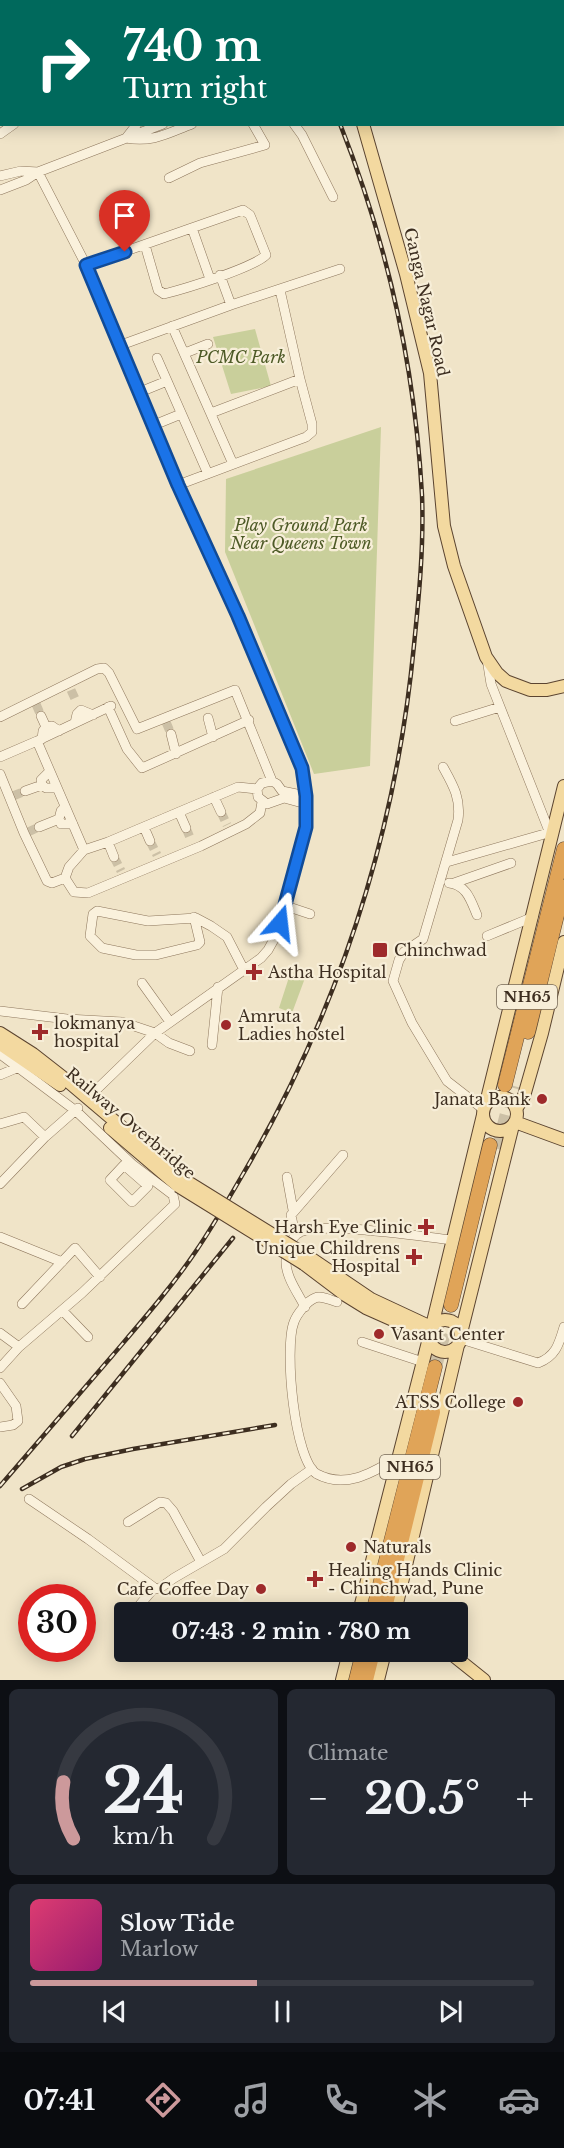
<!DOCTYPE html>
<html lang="en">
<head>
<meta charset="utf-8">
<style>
  body { margin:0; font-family:"Libre Baskerville",serif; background:#242831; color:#f1f3f6; height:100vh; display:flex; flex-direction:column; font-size:22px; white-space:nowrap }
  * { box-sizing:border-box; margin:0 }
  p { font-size:20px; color:#9ea1a6 }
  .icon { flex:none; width:33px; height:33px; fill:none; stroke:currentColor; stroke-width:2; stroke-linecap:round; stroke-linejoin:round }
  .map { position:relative; height:1680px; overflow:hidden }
  .drawer { display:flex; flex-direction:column; gap:9px; padding:9px; background:#0d0f14; flex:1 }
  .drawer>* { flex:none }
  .top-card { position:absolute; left:0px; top:0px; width:564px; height:126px; box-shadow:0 3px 15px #0003; background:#00695c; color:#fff; overflow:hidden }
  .speed { position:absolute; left:18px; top:1584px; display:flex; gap:12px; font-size:30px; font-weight:700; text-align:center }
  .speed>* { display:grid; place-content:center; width:78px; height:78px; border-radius:50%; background:#171b24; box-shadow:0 3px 15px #0003; line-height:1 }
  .speed .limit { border:9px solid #d22; background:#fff; color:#111 }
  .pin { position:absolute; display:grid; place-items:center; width:51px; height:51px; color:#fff; margin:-62px -26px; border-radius:50% 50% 50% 0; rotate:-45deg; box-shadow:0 0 6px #0007 }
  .pin .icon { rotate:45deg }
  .me { position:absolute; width:66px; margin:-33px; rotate:17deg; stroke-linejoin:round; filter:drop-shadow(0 0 4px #0008) }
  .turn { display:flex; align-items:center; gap:21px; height:126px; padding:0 24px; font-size:27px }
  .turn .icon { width:78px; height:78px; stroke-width:2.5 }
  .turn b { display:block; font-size:42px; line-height:51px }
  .big { font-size:45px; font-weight:700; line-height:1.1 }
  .drawer .widget { flex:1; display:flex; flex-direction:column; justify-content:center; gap:9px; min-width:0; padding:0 21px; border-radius:9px; background:#242831 }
  .drawer .dial { align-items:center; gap:0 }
  .dial svg { height:156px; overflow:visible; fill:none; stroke:#363941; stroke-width:7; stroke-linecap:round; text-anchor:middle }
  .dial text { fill:#f1f3f6; stroke:none }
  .song { display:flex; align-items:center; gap:18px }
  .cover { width:72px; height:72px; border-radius:9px; background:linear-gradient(135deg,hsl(340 70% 55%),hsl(320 70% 35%)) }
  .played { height:6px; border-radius:3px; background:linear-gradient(90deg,#cc999b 45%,#363941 45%) }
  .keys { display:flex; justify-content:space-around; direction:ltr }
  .heat { display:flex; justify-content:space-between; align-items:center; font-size:33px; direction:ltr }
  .drawer .tiles { flex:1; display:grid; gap:9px; grid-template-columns:1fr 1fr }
  .widget:last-child { grid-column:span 2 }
  .trip { position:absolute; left:114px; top:1602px; width:354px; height:60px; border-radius:6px; background:#171b24; box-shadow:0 3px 15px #0003; font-weight:700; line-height:60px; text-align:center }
  .dock { display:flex; height:96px; justify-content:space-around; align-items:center; background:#090b0e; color:#9ea1a6 }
  .dock .icon { width:42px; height:42px }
  .dock .on { color:#cc999b }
  .dock b { font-size:27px; color:#f1f3f6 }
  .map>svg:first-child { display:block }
  .green { fill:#c9cf9b }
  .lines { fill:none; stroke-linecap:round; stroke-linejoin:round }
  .minor-tunnel { stroke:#ccc0a6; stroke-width:9; stroke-dasharray:9 4.5; stroke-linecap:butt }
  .highway-tunnel { stroke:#ccc0a6; stroke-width:14; stroke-dasharray:14 7; stroke-linecap:butt }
  .minor-casing { stroke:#8d765c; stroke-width:10 }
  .major-casing { stroke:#5b4430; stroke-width:14 }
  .highway-casing { stroke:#5b4430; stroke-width:15 }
  .minor { stroke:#faf1dc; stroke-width:9 }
  .major { stroke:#f3d9a0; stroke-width:12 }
  .highway { stroke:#e0a458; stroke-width:14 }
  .rail-casing { stroke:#3d2e20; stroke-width:4.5 }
  .rail { stroke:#f7eed8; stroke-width:2; stroke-dasharray:7; stroke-linecap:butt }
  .major-bridge-casing { stroke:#5b4430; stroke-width:14; stroke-linecap:butt }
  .major-bridge { stroke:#f3d9a0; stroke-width:12 }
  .route-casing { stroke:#114b97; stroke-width:15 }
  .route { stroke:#1a73e8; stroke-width:10 }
  .poi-dot { fill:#9e2a2b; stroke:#f7eed8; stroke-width:2 }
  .labels { text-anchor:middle; stroke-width:4.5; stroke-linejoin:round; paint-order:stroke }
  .shield { fill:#f7eed8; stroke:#756857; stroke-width:1.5 }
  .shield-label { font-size:15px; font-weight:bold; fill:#3d2e20 }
  .street-label { font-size:16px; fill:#3d2e20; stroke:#f7eed8 }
  .park-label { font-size:16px; font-style:italic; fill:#4d5a26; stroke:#f7eed8 }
  .poi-label { font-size:16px; fill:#3d2e20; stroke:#f7eed8; text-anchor:start }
</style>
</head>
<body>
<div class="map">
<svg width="564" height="1680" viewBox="0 0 564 1680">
  <rect width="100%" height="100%" fill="#f0e4c8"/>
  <path class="green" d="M255 329 271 386 231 394 213 337Z
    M381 427 370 766 314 774 225 552 226 479Z
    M291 971 305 978 292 1013 279 1008Z"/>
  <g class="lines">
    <path class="minor-tunnel" d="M71 690 76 701
      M36 704 41 716
      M166 722 171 734
      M13 796 25 791
      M221 812 227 825
      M186 828 191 840
      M28 832 39 827
      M150 841 157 855
      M114 857 121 871"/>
    <path class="highway-tunnel" d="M498 1149 514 1086
      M435 1367 451 1305"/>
    <defs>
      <path id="minor" d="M61 0 62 2
        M134 0 135 2
        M419 0 420 2
        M162 2 164 0
        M190 2 191 0
        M439 2H450
        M457 2 461 0
        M477 2 480 0
        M0 82 2 84
        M137 124 126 138C153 143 168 133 192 124
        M294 124 302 135 333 197
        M0 134 14 124
        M38 172 86 265 178 485 296 751 304 782 306 827 277 934 268 950 261 958 155 1033 92 1094
        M0 176 21 171 38 172
        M169 178 200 163 265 145 253 124
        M0 190 26 180 38 172 163 124
        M192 228 210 279
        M86 265 243 210 250 215 266 255C253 268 184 289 164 294L158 290 145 245
        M220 275 231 305
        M172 326 233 464
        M121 345 231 305 340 269
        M185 353 208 344
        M157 358 208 474
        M140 392 167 381
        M211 413 300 379
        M154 425 181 414
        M178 485 306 437 312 432V424L300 379 280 290
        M487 659 491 684 551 836
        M108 707 127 749 142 768 249 720
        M41 716 46 727
        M0 717 97 669 104 668 109 673 137 729 235 690 272 781
        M208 718 213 737
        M455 721 500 707
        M75 723 77 714 81 710 93 715
        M171 734 176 754
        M42 739 43 731 46 727 52 726 59 731
        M37 741 84 850
        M0 757 37 741 111 706
        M443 767C453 785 461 798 458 820L423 939 404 952 399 960 393 981 412 1023 447 1081 483 1109
        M50 771 41 780 42 785 46 788H57
        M0 774 24 833 47 881 52 883 65 878
        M257 789 238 787 108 842 84 850 69 867 65 878 74 892 88 893 201 846 246 824 260 813 262 802
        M25 791 42 785
        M306 796 282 791 277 784 272 781 262 783 257 789 258 797 267 804 284 798 306 804
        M214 797 221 812
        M65 807 61 811 59 819 61 824H73
        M179 812 186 828
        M39 827 59 819
        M144 827 150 841
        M108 842 114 857
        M447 862 548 833
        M449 883C467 885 471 901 477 915
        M454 883 511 863
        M286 906 310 914
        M194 917 200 942 197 945 156 955H136L102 948 90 936 93 914 97 911 148 921 196 918 211 926 227 937 244 970
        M487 936 533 917
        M142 983 170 1022
        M0 1011 67 1019 122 1022 155 1033 169 1043 190 1051
        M212 1045 218 987
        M0 1054 76 1111 132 1164 173 1195 175 1204 82 1293 19 1347 0 1368
        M0 1075 19 1067
        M0 1124 24 1117 45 1137
        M124 1165 148 1186 132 1202 110 1180Z
        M287 1177 293 1210
        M0 1184 45 1137 78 1108
        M299 1233 293 1225 291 1215 343 1155
        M0 1237 62 1262
        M337 1302C330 1300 321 1295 315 1298 307 1301 297 1314 294 1322 284 1347 294 1461 317 1474 347 1490 375 1471 399 1457
        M22 1304 75 1248 100 1277
        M305 1307C298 1293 285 1276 286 1260 286 1250 291 1237 300 1232 323 1221 423 1237 453 1240
        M62 1310 88 1337
        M0 1333 19 1347
        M461 1339 538 1363C556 1356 559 1344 564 1327
        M362 1342 423 1362
        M0 1383 16 1406 18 1421 13 1425 0 1427
        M29 1499 88 1539 156 1589 160 1588 174 1578 224 1549 266 1507 291 1484 312 1469
        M128 1522 160 1502 166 1503 173 1511 201 1562
        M138 1607 154 1588"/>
      <path id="major" d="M321 0 322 2
        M363 124 406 274 430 373 444 526 454 566 486 657 497 673 506 681 530 690H547L564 686
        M0 1033 33 1054 65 1079 183 1179
        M0 1044 60 1085
        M483 1114a17 17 0 1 1 34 0a17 17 0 1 1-34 0Z
        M486 1103 564 786
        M516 1109 524 1096 542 1033 564 942
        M515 1122 564 1140
        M110 1128 178 1186
        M309 1257 371 1299 431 1327
        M304 1264 345 1295 366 1308 429 1336
        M429 1336a16 16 0 1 1 32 0a16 16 0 1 1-32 0Z
        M432 1326 483 1115
        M461 1333 513 1125
        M359 1612 429 1338
        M395 1612 458 1345
        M449 1652 484 1680
        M342 1680 349 1652
        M378 1680 385 1652"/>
      <path id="highway" d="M528 1032 564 887
        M505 1085 564 849
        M451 1305 490 1145
        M373 1612 435 1367
        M384 1612 433 1412
        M356 1680 363 1652
        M366 1680 373 1652"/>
    </defs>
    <use href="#minor" class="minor-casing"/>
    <use href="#major" class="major-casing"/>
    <use href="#highway" class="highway-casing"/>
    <use href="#minor" class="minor"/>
    <use href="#major" class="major"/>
    <use href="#highway" class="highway"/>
    <defs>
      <path id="rail" d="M276 0 277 2
        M72 1436 233 1238
        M0 1486C37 1443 75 1399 112 1356 141 1322 171 1288 196 1251 213 1226 228 1200 243 1174 339 1010 396 834 414 645 419 596 424 545 422 495 415 369 387 242 340 124
        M22 1489 61 1467 85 1459 133 1449 275 1425"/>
    </defs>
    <use href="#rail" class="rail-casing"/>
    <use href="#rail" class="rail"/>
    <defs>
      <path id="major-bridge" d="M183 1179 309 1257
        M178 1186 304 1264"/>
    </defs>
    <use href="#major-bridge" class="major-bridge-casing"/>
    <use href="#major-bridge" class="major-bridge"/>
  </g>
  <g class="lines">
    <defs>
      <path id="route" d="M125 252 86 265 178 485 238 616 302 768 306 796V827L280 923"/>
    </defs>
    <use href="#route" class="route-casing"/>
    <use href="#route" class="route"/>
  </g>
  <g class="poi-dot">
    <rect x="372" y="942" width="16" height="16" rx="3"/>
    <path d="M251 963h6v6h6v6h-6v6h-6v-6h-6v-6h6z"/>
    <circle cx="226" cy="1025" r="6"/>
    <path d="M37 1023h6v6h6v6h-6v6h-6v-6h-6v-6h6z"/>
    <circle cx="542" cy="1099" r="6"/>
    <path d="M423 1218h6v6h6v6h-6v6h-6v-6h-6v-6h6z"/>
    <path d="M411 1248h6v6h6v6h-6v6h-6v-6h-6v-6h6z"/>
    <circle cx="379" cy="1334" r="6"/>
    <circle cx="518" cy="1402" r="6"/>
    <circle cx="351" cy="1547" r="6"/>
    <path d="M312 1570h6v6h6v6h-6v6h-6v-6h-6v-6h6z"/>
    <circle cx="261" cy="1589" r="6"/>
  </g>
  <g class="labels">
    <g class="shield">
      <rect x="497" y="985" width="60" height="24" rx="4.5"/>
      <rect x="380" y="1455" width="60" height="24" rx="4.5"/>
    </g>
    <g class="shield-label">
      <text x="527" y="1002">NH65</text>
      <text x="410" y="1472">NH65</text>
    </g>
    <g class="street-label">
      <text transform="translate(427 302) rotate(77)" y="6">Ganga Nagar Road</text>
      <text transform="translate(131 1123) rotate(40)" y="6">Railway Overbridge</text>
    </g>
    <g class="park-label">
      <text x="241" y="363">PCMC Park</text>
      <text x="301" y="531">Play Ground Park<tspan x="301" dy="18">Near Queens Town</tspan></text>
    </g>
    <g class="poi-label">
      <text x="394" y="956">Chinchwad</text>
      <text x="268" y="978">Astha Hospital</text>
      <text x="238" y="1022">Amruta<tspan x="238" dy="18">Ladies hostel</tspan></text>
      <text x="54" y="1029">lokmanya<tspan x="54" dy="18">hospital</tspan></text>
      <text x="530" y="1105" text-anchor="end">Janata Bank</text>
      <text x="412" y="1233" text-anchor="end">Harsh Eye Clinic</text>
      <text x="400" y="1254" text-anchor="end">Unique Childrens<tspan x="400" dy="18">Hospital</tspan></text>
      <text x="391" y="1340">Vasant Center</text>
      <text x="506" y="1408" text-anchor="end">ATSS College</text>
      <text x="363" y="1553">Naturals</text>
      <text x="328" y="1576">Healing Hands Clinic<tspan x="328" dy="18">- Chinchwad, Pune</tspan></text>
      <text x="249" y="1595" text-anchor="end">Cafe Coffee Day</text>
    </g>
  </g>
</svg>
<div class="speed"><div class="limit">30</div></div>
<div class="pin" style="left:125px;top:252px;background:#d93025"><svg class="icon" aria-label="arrive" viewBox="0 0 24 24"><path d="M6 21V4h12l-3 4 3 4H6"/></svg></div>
<svg class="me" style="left:280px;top:923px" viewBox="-20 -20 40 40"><path d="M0-17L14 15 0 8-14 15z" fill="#1a73e8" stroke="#fff" stroke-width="4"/></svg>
<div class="trip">07:43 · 2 min · 780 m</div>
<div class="top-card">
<div class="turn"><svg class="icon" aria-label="right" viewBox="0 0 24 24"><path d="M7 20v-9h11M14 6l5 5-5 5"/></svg><div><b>740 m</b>Turn right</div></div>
</div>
</div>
<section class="drawer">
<div class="tiles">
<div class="widget dial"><svg viewBox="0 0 100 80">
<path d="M14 69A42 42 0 1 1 86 69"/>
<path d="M14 69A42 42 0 0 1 9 40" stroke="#cc999b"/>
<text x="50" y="56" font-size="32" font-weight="700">24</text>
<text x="50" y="72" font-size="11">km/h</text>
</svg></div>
<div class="widget"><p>Climate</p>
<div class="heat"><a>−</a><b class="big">20.5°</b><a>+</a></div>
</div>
<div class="widget">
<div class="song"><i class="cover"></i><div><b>Slow Tide</b><p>Marlow</p></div></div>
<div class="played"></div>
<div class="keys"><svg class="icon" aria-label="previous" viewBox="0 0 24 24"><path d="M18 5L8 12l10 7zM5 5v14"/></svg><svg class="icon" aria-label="pause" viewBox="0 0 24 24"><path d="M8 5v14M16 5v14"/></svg><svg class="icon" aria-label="next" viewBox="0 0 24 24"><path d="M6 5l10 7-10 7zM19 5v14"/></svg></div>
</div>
</div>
</section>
<nav class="dock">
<b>07:41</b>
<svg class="icon on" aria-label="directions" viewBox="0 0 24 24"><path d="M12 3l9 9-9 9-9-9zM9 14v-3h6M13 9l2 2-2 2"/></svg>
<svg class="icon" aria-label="music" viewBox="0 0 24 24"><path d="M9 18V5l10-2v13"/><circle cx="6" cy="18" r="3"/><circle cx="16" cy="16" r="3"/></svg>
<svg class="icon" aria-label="phone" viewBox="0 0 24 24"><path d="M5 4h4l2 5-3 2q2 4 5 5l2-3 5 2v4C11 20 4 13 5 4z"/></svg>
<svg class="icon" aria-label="climate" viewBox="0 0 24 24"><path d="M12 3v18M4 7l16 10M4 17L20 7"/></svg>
<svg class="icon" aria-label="car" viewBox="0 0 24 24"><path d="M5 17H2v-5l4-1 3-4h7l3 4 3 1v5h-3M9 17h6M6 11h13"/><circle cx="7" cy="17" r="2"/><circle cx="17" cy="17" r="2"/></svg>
</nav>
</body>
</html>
